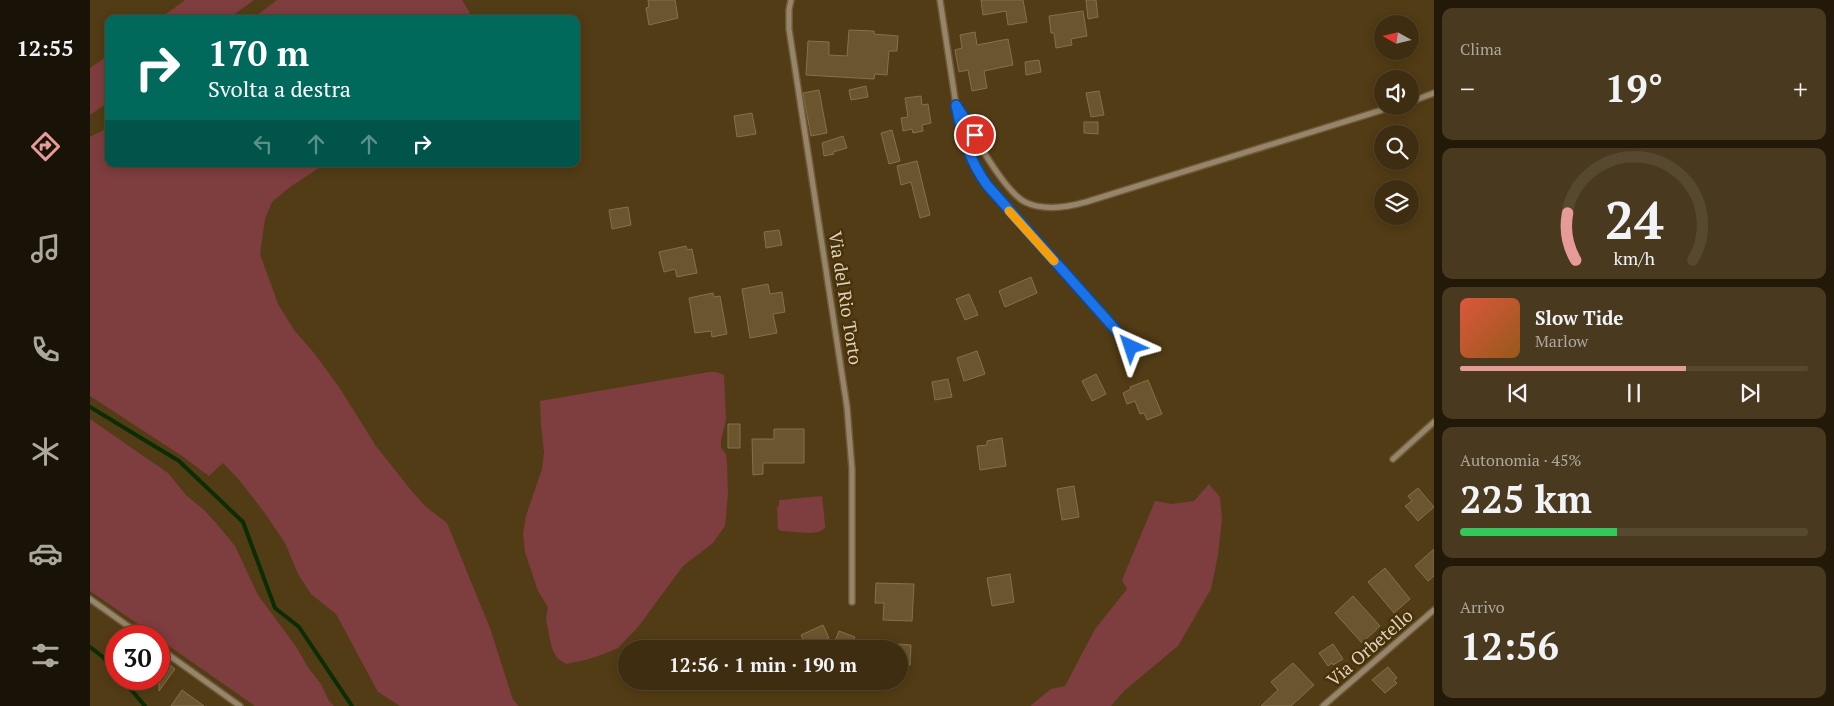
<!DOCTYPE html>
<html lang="it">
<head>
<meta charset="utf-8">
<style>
  body { margin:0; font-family:"PT Serif",serif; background:#49391e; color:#f1f3f6; height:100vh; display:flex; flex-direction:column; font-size:19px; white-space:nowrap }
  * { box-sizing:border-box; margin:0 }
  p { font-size:16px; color:#ada89f }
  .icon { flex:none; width:28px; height:28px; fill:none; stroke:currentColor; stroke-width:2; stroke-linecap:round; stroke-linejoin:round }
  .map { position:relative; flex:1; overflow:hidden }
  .details { display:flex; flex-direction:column; gap:8px; padding:8px; background:#221909; width:400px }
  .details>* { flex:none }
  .hud { position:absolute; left:15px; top:15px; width:475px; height:152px; border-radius:10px; box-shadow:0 2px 12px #0003,0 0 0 1px #574930; background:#00695c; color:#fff; overflow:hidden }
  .needle { width:32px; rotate:278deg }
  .buttons { position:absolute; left:1284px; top:15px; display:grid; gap:10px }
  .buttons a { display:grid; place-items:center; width:45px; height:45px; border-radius:50%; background:#3e2d10; box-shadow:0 2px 12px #0003,0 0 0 1px #574930; font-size:25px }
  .speed { position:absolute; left:15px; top:625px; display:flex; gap:10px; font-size:25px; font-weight:700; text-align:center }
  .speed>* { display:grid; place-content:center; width:65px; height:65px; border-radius:50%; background:#3e2d10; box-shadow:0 2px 12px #0003,0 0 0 1px #574930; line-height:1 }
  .speed .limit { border:8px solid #d22; background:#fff; color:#111 }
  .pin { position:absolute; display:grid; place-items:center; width:42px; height:42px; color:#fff; margin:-21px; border:2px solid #fff; border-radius:50%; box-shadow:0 1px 5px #0007 }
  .me { position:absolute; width:55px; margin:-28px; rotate:318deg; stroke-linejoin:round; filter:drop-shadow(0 0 4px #0008) }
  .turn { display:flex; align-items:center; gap:18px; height:105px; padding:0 20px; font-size:22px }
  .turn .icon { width:65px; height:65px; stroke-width:2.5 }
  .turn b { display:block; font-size:35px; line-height:42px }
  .lanes { display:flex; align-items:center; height:48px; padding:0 20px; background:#0003; justify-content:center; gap:25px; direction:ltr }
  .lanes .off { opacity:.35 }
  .big { font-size:38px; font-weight:800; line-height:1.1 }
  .details .card { flex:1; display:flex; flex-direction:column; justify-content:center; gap:8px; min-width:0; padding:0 18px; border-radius:10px; background:#49391e }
  .details .dial { align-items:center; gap:0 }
  .dial svg { height:130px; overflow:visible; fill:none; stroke:#574930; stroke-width:7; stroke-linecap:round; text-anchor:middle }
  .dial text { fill:#f1f3f6; stroke:none }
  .song { display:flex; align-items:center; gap:15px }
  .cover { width:60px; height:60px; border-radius:8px; background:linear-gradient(135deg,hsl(10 70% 55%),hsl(30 70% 35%)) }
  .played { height:5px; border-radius:2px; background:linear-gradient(90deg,#e69b98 65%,#574930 65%) }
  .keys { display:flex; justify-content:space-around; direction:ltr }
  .heat { display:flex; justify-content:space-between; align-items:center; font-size:28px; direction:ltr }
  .charge { height:8px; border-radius:4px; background:linear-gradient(90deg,#34c759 45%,#574930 0) }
  .trip { position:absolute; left:528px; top:640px; width:290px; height:50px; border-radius:25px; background:#3e2d10; box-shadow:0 2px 12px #0003,0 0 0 1px #574930; font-weight:800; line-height:50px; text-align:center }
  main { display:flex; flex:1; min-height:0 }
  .menu { display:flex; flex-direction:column; width:90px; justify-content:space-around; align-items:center; background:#191206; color:#ada89f }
  .menu .icon { width:35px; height:35px }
  .menu .current { color:#e69b98 }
  .menu b { font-size:22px; color:#f1f3f6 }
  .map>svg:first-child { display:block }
  .green { fill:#7e3d3e }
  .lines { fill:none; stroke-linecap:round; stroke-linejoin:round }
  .stream { stroke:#0b2d04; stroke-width:4 }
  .building { fill:#6b552f; stroke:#867049 }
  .street-casing { stroke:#6e5a37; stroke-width:8 }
  .street { stroke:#96856a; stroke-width:5 }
  .route-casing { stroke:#114b97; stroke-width:12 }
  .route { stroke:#1a73e8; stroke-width:9 }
  .slow { stroke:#f59e0b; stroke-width:9 }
  .labels { text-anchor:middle; stroke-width:5; stroke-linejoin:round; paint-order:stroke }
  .street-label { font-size:18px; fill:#dfd2be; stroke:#473209 }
</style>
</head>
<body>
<main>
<nav class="menu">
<b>12:55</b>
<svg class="icon current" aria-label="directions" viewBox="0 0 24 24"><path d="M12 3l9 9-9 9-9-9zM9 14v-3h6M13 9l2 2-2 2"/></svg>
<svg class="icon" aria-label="music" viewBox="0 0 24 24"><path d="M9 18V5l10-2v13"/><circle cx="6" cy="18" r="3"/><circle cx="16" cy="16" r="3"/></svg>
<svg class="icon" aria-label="phone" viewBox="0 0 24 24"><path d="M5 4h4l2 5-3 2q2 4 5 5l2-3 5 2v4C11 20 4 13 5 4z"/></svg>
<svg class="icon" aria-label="climate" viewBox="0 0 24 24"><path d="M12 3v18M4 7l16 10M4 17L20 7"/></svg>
<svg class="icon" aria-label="car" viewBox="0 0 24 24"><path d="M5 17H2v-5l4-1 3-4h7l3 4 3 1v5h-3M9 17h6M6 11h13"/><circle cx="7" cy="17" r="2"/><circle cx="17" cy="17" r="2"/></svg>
<svg class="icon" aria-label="filters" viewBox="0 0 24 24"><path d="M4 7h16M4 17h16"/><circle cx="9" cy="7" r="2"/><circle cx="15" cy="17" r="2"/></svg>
</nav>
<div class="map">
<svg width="1344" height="706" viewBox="0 0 1344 706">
  <rect width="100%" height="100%" fill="#523c15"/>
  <path class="green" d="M95 0H164L138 19H69Z
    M187 0H372L380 13 372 19H162Z
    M19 55V102L0 115V68Z
    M19 127V164H235L200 187 182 202 175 219 170 254 188 304 204 330 224 353 249 387 286 446 320 489 335 506 357 523 400 628 423 700 429 706H310L288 692 246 614 221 594 208 574 195 543 174 512 150 481 133 463 119 476 92 456 0 396V137Z
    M619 372H626L634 375 636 420 631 440V448L636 454 637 464 638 494 635 526 623 543 593 566 548 627 528 648 511 655 495 660 476 664 468 659 463 651 460 640 456 619 458 607 448 591 435 552 433 534 436 516 452 469 454 452 451 426 450 401Z
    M0 419 78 473 96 495 114 510 126 523 145 546 168 595 207 648 217 666 231 684 239 701 244 706H165L69 639V636H65L0 591Z
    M1119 484 1130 497 1132 519 1128 555 1121 589 1088 646 1034 691 1021 706H940L961 689 975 686 1005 629 1037 589 1032 580 1065 501 1082 504 1104 501Z
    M732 496 735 524V528C726 537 703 531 691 531L688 529 687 507 689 506V500Z"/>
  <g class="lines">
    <path class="stream" d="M0 407 89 461 153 522 185 608 209 627 262 706
      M0 647 13 657 26 672
      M32 679 55 706"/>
  </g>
  <path class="building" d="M558 0H585L588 18 559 25 556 8 559 7Z
    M891 0H933L937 22 918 25 916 11 893 15Z
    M996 0H1006L1008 17 998 19Z
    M993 11 997 36 981 39 982 45 966 48 964 33H961L959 16Z
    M759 30 784 31V34L808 36 807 51H799L797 75 785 74 784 79 716 75 718 41 739 42V55L757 56Z
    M885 32 887 45 918 39 923 65 894 71 897 88 882 91 878 70 869 72 865 50 872 48 870 35Z
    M949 60 951 72 936 75 935 62Z
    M776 86 778 97 761 100 759 90Z
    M729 90 737 133 721 136 713 93Z
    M1009 91 1014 115 1001 117 996 93Z
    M831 96 832 105 838 104 841 123 832 125 833 131 823 133 822 129 813 131 811 118 818 117 815 98Z
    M662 113 666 134 647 137 644 116Z
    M994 122H1008V134L994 133Z
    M802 130 810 161 799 164 791 133Z
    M753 136 757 148 743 152 744 154 734 156 732 143Z
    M827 161 840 215 830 218 821 182 811 185 807 166Z
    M538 207 541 225 522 229 519 210Z
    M689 230 692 245 676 248 674 232Z
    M596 246 597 250 602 249 607 273 587 277 585 269 574 272 569 252Z
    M941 277 947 293 915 307 909 291Z
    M678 284 680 294 692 292 695 312 683 314 687 333 660 338 652 289Z
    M623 293 624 297 630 296 637 334 622 337 621 331 605 333 599 298Z
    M879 294 888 315 875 320 866 299Z
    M887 351 895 374 874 381 867 358Z
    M1006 374 1016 394 1002 401 992 381Z
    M858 379 862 397 845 400 842 382Z
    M1058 380 1072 414 1057 420 1054 413 1050 414 1045 401 1037 404 1033 393 1041 389 1040 387Z
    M638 424H650V448H638Z
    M684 429H714V463H673V474L663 475 662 439H684Z
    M912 438 916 466 890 470 887 446 897 445V441Z
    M984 486 989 517 972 520 967 489Z
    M1328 488 1344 507 1328 521 1315 506 1322 501 1318 496Z
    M1344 549V576L1338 581 1325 566Z
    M1295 568 1320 599 1304 613 1278 582Z
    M920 574 924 602 902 606 897 578Z
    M786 583 824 584 822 621 793 620 794 603H785Z
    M1263 596 1290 626 1272 643 1245 613Z
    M733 625 739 638 717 648 711 635Z
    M749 631 765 637 761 646 745 641Z
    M809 644 821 645 820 665 809 664Z
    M1243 644 1253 659 1243 665 1242 663 1238 666 1229 653Z
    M69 656 85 669 69 691Z
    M1203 663 1224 685 1201 706H1171L1188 690 1181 682Z
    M1298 667 1307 678 1304 680 1307 683 1295 693 1282 680Z
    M92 690 114 706H81Z"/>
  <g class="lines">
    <defs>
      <path id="street" d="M701 0 699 10V29L757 407 762 469V602
        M850 0 866 105 873 140 883 163 904 194 1041 347
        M1320 102 1344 93
        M866 105C880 128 913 191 935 202 953 211 978 207 996 202L1305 106
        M1303 459 1344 422
        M0 599 52 636
        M69 648 150 706
        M1233 706 1344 610"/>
    </defs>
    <use href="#street" class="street-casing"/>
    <use href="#street" class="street"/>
  </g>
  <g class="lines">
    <defs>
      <path id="route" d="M885 135 866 105C872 135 879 160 897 185L1041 347"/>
    </defs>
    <use href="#route" class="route-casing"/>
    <use href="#route" class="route"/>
    <path class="slow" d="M919 211 964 261"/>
  </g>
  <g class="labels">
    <g class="street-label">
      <text transform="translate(755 298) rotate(81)" y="6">Via del Rio Torto</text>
      <text transform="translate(1280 648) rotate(-41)" y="6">Via Orbetello</text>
    </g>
  </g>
</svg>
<div class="buttons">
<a><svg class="needle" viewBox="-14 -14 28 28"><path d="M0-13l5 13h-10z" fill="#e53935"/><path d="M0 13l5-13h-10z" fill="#ada89f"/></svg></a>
<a><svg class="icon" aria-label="sound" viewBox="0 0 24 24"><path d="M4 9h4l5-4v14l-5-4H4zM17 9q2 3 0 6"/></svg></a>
<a><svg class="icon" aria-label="search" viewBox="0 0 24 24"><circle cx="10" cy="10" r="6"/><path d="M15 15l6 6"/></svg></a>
<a><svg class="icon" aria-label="layers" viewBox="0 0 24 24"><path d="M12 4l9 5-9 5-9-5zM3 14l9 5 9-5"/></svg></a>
</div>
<div class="speed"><div class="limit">30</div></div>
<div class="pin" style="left:885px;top:135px;background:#d93025"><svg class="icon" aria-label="arrive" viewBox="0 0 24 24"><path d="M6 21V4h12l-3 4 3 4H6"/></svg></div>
<svg class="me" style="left:1041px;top:347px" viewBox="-20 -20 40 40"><path d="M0-17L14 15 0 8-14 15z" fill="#1a73e8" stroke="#fff" stroke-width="4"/></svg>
<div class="trip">12:56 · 1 min · 190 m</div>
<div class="hud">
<div class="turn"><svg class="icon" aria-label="right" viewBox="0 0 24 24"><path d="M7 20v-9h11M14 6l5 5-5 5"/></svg><div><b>170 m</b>Svolta a destra</div></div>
<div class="lanes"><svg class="icon off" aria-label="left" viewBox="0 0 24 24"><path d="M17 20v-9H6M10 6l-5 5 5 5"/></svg><svg class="icon off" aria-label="ahead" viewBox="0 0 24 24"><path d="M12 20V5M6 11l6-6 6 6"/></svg><svg class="icon off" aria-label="ahead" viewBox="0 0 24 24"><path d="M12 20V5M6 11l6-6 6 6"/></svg><svg class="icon" aria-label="right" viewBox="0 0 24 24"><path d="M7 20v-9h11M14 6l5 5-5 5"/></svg></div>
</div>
</div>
<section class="details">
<div class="card"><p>Clima</p>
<div class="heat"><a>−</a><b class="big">19°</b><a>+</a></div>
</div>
<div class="card dial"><svg viewBox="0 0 100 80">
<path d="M14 69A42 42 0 1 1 86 69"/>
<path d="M14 69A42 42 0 0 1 9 40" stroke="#e69b98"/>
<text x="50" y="56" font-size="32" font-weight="700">24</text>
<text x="50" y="72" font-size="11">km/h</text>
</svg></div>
<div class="card">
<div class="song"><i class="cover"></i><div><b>Slow Tide</b><p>Marlow</p></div></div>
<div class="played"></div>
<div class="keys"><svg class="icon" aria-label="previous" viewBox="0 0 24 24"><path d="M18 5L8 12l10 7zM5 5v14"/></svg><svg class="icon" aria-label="pause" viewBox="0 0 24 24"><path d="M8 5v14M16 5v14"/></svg><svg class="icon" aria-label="next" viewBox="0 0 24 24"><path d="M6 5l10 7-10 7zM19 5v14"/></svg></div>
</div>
<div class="card"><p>Autonomia · 45%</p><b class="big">225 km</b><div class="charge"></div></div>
<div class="card"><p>Arrivo</p><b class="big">12:56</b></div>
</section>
</main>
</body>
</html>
